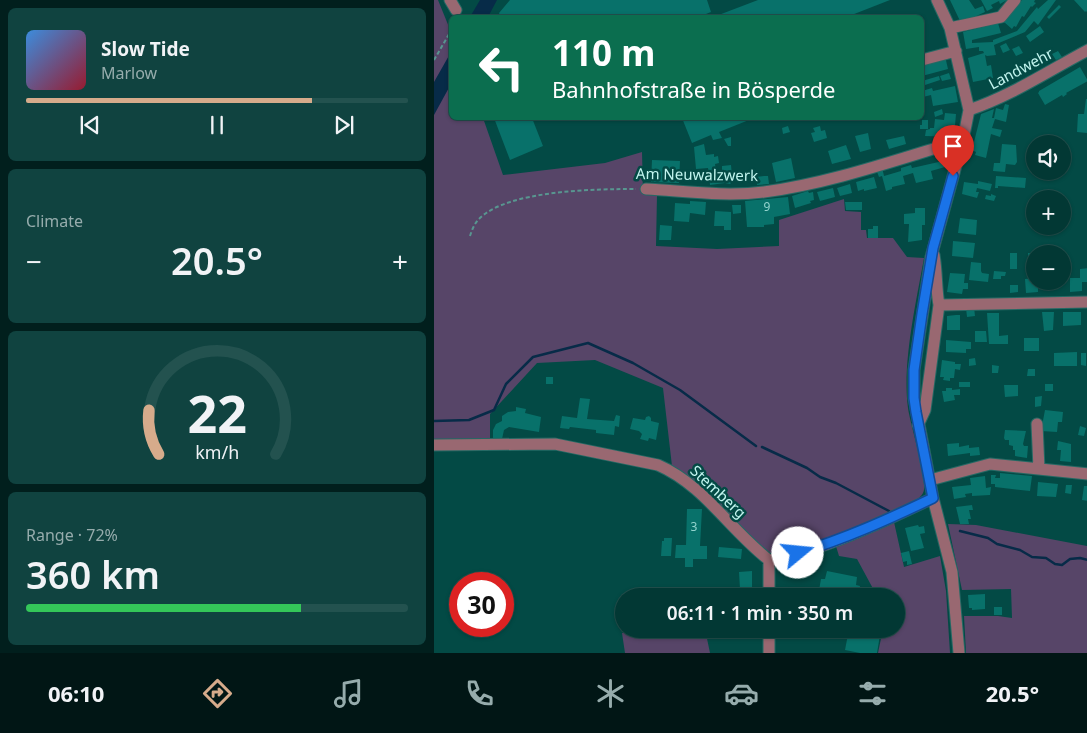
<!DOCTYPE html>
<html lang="en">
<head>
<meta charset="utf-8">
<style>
  body { margin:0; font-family:"Noto Sans",sans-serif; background:#104340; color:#f1f3f6; height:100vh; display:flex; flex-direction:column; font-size:19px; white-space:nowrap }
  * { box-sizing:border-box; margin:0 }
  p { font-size:16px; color:#96acac }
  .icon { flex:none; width:28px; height:28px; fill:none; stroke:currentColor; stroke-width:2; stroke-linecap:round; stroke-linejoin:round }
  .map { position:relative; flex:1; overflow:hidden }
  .details { display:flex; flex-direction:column; gap:8px; padding:8px; background:#011f1d; width:434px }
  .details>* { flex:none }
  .banner { position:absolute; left:15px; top:15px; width:475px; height:105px; border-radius:8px; box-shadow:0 1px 4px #0004,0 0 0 1px #23524f; background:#0b6e4f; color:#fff; overflow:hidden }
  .tools { position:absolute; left:592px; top:135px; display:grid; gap:10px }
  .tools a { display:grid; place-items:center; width:45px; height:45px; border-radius:50%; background:#023834; box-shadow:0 1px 4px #0004,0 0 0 1px #23524f; font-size:25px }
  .speed { position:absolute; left:15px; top:572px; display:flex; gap:10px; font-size:25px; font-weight:700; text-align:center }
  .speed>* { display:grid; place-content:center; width:65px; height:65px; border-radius:50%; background:#023834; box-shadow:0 1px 4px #0004,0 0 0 1px #23524f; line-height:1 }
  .speed .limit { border:8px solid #d22; background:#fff; color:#111 }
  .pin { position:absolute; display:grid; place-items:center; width:42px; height:42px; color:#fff; margin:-51px -21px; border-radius:50% 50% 50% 0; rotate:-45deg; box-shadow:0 0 5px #0007 }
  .pin .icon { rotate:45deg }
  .me { position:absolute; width:55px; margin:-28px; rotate:73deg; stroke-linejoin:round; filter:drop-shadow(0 0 4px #0008) }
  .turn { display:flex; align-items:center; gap:18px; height:105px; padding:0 20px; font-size:22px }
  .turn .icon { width:65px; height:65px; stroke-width:2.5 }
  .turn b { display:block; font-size:35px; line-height:42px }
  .big { font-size:38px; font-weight:600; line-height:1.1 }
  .details .widget { flex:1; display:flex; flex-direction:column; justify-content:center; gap:8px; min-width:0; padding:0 18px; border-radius:8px; background:#104340 }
  .details .dial { align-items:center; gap:0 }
  .dial svg { height:130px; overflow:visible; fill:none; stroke:#23524f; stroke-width:7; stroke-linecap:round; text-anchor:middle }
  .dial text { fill:#f1f3f6; stroke:none }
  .song { display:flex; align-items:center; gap:15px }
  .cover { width:60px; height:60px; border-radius:8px; background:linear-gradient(135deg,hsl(210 70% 55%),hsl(350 70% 35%)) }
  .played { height:5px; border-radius:2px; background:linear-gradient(90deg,#d6ab8b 75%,#23524f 75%) }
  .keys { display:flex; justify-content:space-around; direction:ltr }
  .heat { display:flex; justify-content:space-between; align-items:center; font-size:28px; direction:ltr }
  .charge { height:8px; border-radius:4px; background:linear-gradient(90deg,#34c759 72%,#23524f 0) }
  .trip { position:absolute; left:181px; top:588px; width:290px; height:50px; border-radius:25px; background:#023834; box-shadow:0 1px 4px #0004,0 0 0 1px #23524f; font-weight:600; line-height:50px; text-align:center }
  .menu { display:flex; height:80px; justify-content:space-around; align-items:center; background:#011615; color:#96acac }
  .menu .icon { width:35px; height:35px }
  .menu .selected { color:#d6ab8b }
  .menu b { font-size:22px; color:#f1f3f6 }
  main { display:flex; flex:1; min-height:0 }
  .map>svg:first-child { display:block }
  .green { fill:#574568 }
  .water { fill:#072b48 }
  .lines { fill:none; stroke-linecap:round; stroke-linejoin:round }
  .stream { stroke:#072b48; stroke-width:2.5 }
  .building { fill:#08716a }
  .minor-casing { stroke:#256964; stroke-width:13 }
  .path { stroke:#589690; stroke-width:2; stroke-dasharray:4 2.5; stroke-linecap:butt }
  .minor { stroke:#996871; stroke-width:11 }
  .route-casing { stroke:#114b97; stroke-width:12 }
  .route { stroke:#1a73e8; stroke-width:9 }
  .labels { text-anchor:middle; stroke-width:5; stroke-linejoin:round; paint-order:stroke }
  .number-label { font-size:12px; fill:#94d4ce }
  .street-label { font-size:15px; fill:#c2f5ef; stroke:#034a45 }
</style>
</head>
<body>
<main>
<section class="details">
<div class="widget">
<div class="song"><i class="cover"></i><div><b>Slow Tide</b><p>Marlow</p></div></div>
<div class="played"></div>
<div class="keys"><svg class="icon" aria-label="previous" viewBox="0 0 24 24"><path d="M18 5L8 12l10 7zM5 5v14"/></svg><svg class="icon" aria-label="pause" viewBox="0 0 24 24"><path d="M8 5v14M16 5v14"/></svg><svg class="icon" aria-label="next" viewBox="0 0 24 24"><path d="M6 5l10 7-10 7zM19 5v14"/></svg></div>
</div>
<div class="widget"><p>Climate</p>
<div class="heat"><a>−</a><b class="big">20.5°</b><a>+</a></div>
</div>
<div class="widget dial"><svg viewBox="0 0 100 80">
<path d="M14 69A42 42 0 1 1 86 69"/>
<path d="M14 69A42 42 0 0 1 8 42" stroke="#d6ab8b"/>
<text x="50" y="56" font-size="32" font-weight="700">22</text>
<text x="50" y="72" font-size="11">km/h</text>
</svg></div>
<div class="widget"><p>Range · 72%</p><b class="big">360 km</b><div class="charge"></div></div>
</section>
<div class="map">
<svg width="654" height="653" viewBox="0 0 654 653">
  <rect width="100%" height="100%" fill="#034a45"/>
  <path class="green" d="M0 0H4L17 32 18 118H49L69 175 171 163 208 152 209 194 223 195 222 246 283 249 345 246V220L410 199 411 211 427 212V230H432L433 238H459L473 257 490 258C482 303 468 363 474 408 476 424 495 483 489 493 478 514 366 548 340 556L333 554 272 493 238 466 229 388 161 360 103 363 56 414V441L0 442Z
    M460 522 470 567 506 556 512 591 516 653H444L449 629H462V596H443L423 559 405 556 401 543Z
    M514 524 542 525 653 546V653H532L530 616H564L578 618 577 589 528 590Z
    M218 629H271L276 653H191L188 633Z"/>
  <path class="water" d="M46 0H63L54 17H36Z
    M17 52V84L0 115V82Z"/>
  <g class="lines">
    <path class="stream" d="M0 421 35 420 60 410 72 384 99 357 154 343 199 363 246 390 322 446
      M328 447 373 468 386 477 402 483 455 511
      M526 531 554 538 563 544 586 550 598 557 612 558 621 564 628 565 636 559 646 558 654 560"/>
  </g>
  <path class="building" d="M76 0H273L277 12 262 18H67L65 13Z
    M324 0H456L410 18H283L282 16Z
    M516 0H535L541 9 549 6 551 12 527 23Z
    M547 0H573L566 4 565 1 557 5 559 8 553 11Z
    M588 0H601L600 2 602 3 598 7 597 6 590 17 588 16 582 27 580 26 578 29 570 22Z
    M614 0H622L604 25 600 21 591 32 560 45 562 55 553 56 551 55 553 66 557 65 559 78 539 82 534 58 550 53 549 51H545V47L532 49 529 32 564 23 567 33 538 40V43L559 42V40L583 31 603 7 604 9Z
    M640 0H654V13L652 11 651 12Z
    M625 5 627 7 615 19 613 17Z
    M606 26 610 32 596 42 592 36Z
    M572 43 576 50 569 53 566 46Z
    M585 46 589 53 582 56 578 49Z
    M624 51 628 57 622 60 618 54Z
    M511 56 514 69 488 76V62Z
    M646 67 654 81 632 93 633 94 629 97 628 95 611 105 604 93 605 92V91Z
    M515 73 517 79 508 81 506 76Z
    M505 76 506 80 488 86V81Z
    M521 86 524 102 499 106 497 95 489 97 488 91 498 88 499 91Z
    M652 99H654V133L643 132 644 114H650Z
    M571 104 575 105 572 122 561 119 558 128 568 130 566 137 557 134 552 158 541 155 542 152 538 150 547 114 560 109 558 118H560L562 108 569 110Z
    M508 109 509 114 501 117 500 112Z
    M511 113 522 114 520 137 491 136 492 130 496 129V128H500L501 119 510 120Z
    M60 118H98L109 146 76 160Z
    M248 118H314L315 120 285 132 288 138 279 140 277 135 258 143Z
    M488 120H494V129H486V125H488Z
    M354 126 356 132 349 134 348 128Z
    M386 126 387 131 391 130 393 138 380 142 377 133 381 132 379 128Z
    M434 133 437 149 426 152 421 136Z
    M470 136 472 144 455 149 452 140Z
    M297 137V146H294L290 139Z
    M270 144 272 155 280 154V157L284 156 285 163 281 164 282 171 288 170V166L297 165 298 176H297L298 182 296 184 291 183 276 185 274 168 262 169 260 147Z
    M568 144 582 145 583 162 581 165 572 164 571 172 559 171 560 163H566Z
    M412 145 417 159 398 164 394 151Z
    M357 158 361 178 342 182 338 163Z
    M218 160 246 161 245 183 217 182Z
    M509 161 511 160 512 165 511 167 497 171 499 179 482 183 479 173 469 176 471 184 458 187V189L452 191 448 176 445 177 442 169 448 167 450 176 467 171V168L477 165 478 168Z
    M330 176H334L335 184 323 185 322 177Z
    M562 176 592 178 591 188 564 186V188H561Z
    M440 177 443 188 430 191V189L424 191 422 182Z
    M544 181 558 184 556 191 543 188 542 192H545L543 198 528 194 530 182 544 184Z
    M416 184 418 193 406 196 403 188Z
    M399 188 401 197 386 201 383 192Z
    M374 191 375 193 379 192 380 200 376 201 377 203 361 208 358 196Z
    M557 194 562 196 560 201 551 199 552 195 557 196Z
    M354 197 356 214 340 217V224L330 225V227H313L311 201Z
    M256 201 272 202 271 215 256 213 255 222 240 221 241 203 256 204Z
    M411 202H428V210H412Z
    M298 205H307V213L299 214Z
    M481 208H491V225H488V240L474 242 475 224H470V214L481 213Z
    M281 211 297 212V230H290V226H280Z
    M526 218 543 220 542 235 524 233Z
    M226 225 238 226 237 240H225Z
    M439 226H444V238H434V229H439Z
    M519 241 541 243 539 258 518 256Z
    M576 253H583V269H576Z
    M594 253H601V269H594Z
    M537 262 547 263V271L548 273 555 274 554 282 535 280Z
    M654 268V282H648V291L636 292V278H646V269Z
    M560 271 572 272 571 276H567V279H559Z
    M516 273 531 274 530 283H534V289H529L528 294 513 292Z
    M601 278V281H604V292L592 293 591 279Z
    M576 285H584V292L576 293Z
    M540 307 541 316 533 317 532 308Z
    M608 312H620L619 330 610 331Z
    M629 312H647V325L629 326Z
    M553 313H565V336L574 335V344H555Z
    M522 315H526V330H513V316Z
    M541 331H552L553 342H541Z
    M590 338H605V351H590Z
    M512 340 537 342V349H532V353L512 352Z
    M643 352V366H620V353Z
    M647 353H652V366L647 365Z
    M541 358 542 365 535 366V359Z
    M508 360 521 362V364H527L526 370 521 369 520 378H516V381L509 380 510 377H506Z
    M558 365 565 366 564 373H558Z
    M594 369H601V376H593Z
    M112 377H119V384H112Z
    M525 382H536V387H525Z
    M611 384H619V391H611Z
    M570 385H584V396L571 397Z
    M512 388H518V390L526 389V395H520L521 400 510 402 508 391H512Z
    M608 396 607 406 601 407V397Z
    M146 398 156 399 153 419 180 421 182 415 186 416 185 427 181 426 180 435 162 433V430L136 427 135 429 126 428 128 416 143 418Z
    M82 407 92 409 91 413 107 417 105 432 75 427 70 430 68 439H59V430L62 424 68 421V416L74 412 82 411Z
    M611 410 629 412 628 422H624L623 432 607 431Z
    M215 416 217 418V421L225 423 222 440 215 438 214 441 206 439 208 434 205 431 196 429 199 418 211 420 212 417Z
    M646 426 652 428 650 436 644 435Z
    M571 430 592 431 589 444 590 446H594L593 458 581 456V450H579V446L575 445V440H571L570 438Z
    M624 441 637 444V462L626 461 627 450H623Z
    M525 443V447L535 445V448L545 447 546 455 536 456V453L514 456 513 444Z
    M566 473 598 476 596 491 561 487V484H557V475H562L561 478H566Z
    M551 476 552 488 557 487 556 495 538 496V493L531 494 532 497 520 499 518 487 537 485 536 478Z
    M604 482 624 484 622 497 603 496Z
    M632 485H638L637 494 631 493Z
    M650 486H654V501L648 500Z
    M538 505 539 510H535L537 519H534L535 524H526L522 507Z
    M253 509H268L266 546H273V559H259V567H251V558H241L242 545H252Z
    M484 525 485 527 490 526 491 533 486 534 490 548 477 551 471 528Z
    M230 538H238L237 556H227L228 541H230Z
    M285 547 308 549 307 559 284 557Z
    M475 551 478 564 473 565V561L469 562 467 553Z
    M351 562 357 570 350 575 344 568Z
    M318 571V589H306L305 572Z
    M393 571 423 577 422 585 426 586 424 596H384L387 579H391Z
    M551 594V609L538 610V608H535L534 595Z
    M560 607H568V615H560Z
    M284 629H302V637L284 638Z
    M342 629H355L353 638 340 636Z
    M415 629H447L443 653H426L411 650Z"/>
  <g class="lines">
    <defs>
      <path id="minor" d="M16 0 22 10
        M503 0 516 28 535 110 529 140 497 257 480 370V398L499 498 518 572 525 653
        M516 28 567 17 581 0
        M488 60 522 51
        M535 110C577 96 614 71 654 50
        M212 189C250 191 291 197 330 192 398 183 464 159 529 140
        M505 305 654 302
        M603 424 605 469
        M484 425 491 410 505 305C502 289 503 272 500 255
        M0 445 121 444 224 465C270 485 296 530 335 560 349 559 362 554 376 550 419 536 459 517 499 498
        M496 480 556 464 654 474
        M335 560V596
        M335 629V653"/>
    </defs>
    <use href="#minor" class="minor-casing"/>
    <path class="path" d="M0 60 18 29
      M36 236C38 230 40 224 45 219 73 190 162 189 202 189"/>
    <use href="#minor" class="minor"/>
  </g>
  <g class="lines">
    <defs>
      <path id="route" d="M364 553C411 539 455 519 499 498L482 412 480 398V370L488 314 499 248 519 176"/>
    </defs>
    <use href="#route" class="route-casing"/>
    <use href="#route" class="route"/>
  </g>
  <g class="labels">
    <g class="number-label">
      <text x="333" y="211">9</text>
      <text x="260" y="531">3</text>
    </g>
    <g class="street-label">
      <text transform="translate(587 69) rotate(-28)" y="5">Landwehr</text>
      <text transform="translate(263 175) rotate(1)" y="5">Am Neuwalzwerk</text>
      <text transform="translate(284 492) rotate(43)" y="5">Stemberg</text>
    </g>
  </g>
</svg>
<div class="tools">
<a><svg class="icon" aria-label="sound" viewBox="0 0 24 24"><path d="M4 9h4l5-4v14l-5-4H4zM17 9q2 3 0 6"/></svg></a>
<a>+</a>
<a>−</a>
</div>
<div class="speed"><div class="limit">30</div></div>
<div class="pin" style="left:519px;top:176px;background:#d93025"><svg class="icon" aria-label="arrive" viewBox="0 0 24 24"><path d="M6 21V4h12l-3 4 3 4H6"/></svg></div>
<svg class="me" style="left:364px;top:553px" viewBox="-20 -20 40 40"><circle r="19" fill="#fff"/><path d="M0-13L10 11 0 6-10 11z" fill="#1a73e8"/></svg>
<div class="trip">06:11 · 1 min · 350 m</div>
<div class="banner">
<div class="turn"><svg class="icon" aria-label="left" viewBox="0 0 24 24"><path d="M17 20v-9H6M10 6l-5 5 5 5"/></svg><div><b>110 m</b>Bahnhofstraße in Bösperde</div></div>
</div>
</div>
</main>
<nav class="menu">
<b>06:10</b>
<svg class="icon selected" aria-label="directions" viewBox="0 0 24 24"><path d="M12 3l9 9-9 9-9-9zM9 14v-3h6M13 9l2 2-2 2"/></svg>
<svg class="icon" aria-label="music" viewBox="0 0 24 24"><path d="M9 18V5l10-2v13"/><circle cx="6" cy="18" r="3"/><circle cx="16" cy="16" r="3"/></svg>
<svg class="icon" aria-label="phone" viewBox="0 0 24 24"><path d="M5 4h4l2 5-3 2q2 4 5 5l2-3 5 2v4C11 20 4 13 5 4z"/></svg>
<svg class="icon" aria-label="climate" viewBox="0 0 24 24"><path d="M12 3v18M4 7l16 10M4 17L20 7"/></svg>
<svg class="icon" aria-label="car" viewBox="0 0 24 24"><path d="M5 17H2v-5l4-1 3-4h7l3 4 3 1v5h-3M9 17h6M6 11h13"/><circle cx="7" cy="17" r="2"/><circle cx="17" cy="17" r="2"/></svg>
<svg class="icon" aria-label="filters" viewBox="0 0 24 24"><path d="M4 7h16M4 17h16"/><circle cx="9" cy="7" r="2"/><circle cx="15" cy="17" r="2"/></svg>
<b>20.5°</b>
</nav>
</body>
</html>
